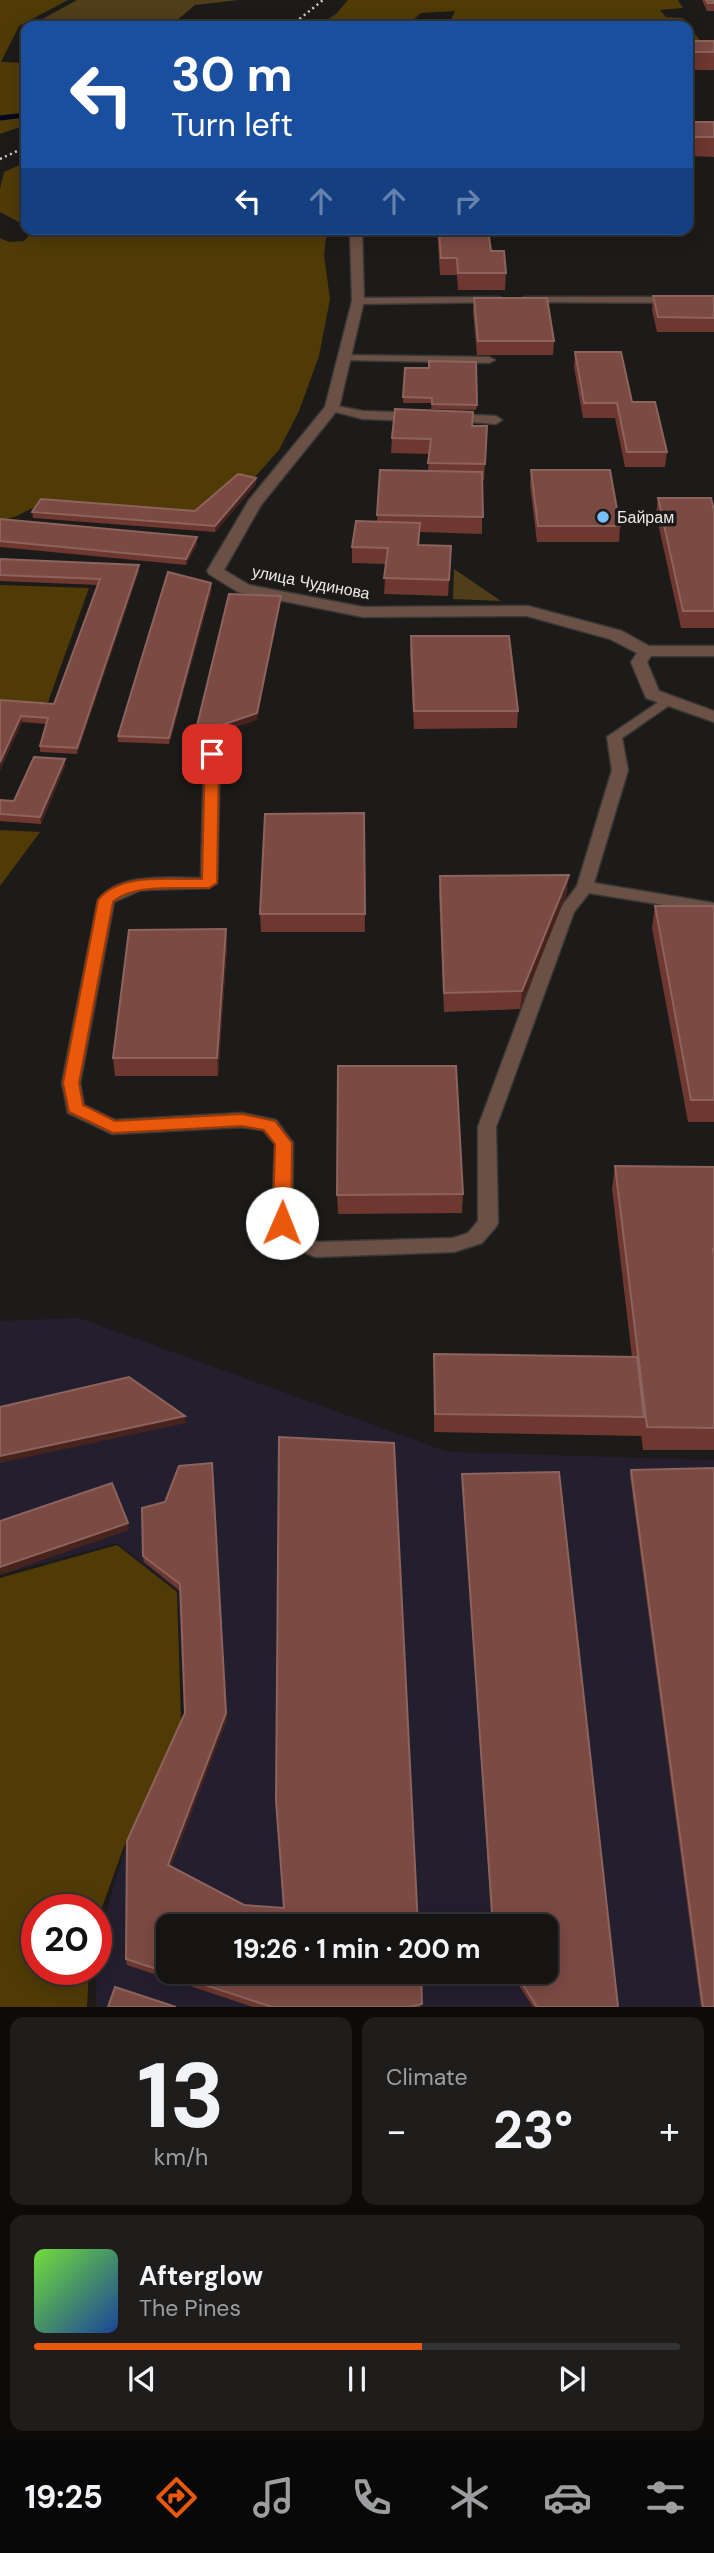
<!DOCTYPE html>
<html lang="en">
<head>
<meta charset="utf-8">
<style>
  body { margin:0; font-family:"DM Sans",sans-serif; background:#1e1d1c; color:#f1f3f6; height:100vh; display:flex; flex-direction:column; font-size:26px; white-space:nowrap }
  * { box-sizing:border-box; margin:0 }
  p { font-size:23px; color:#9d9ea0 }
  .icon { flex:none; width:38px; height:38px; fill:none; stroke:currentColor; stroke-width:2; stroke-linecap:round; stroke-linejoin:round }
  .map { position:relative; height:2007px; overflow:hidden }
  .sheet { display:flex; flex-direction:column; gap:10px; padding:10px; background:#0c0b0a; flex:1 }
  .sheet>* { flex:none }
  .top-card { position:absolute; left:21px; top:21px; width:672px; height:214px; border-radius:14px; box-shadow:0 4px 18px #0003,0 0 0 2px #343333; background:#1a4fa0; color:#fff; overflow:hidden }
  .speed { position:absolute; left:21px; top:1894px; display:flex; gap:14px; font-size:35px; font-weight:700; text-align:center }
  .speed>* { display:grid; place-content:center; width:91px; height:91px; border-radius:50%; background:#151413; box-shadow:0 4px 18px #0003,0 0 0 2px #343333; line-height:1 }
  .speed .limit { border:10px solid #d22; background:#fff; color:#111 }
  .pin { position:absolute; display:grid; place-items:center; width:60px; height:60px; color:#fff; margin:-30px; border-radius:14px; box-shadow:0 4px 10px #0006 }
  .me { position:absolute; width:77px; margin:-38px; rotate:1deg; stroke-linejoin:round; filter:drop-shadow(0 0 5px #0008) }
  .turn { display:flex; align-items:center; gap:24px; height:147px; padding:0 35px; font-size:32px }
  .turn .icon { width:91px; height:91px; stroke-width:2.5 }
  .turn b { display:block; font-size:49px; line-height:60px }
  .lanes { display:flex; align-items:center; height:66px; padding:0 35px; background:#0003; justify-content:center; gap:35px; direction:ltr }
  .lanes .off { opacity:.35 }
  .big { font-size:52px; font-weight:700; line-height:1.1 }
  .sheet .tile { flex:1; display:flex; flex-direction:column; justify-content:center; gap:10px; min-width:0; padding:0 24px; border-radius:14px; background:#1e1d1c }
  .sheet .dial { align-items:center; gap:0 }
  .dial b { font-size:91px; line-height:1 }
  .song { display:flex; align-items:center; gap:21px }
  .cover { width:84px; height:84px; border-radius:10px; background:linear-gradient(135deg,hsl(100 70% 55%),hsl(220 70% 35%)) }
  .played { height:7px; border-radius:4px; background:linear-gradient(90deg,#ea580c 60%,#343333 60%) }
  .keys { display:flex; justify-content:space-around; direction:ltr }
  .heat { display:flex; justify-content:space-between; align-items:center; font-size:38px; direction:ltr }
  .sheet .tiles { flex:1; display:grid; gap:10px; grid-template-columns:1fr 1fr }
  .tile:last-child { grid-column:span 2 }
  .trip { position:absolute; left:156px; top:1914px; width:402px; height:70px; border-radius:14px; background:#151413; box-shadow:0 4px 18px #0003,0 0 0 2px #343333; font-weight:700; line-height:70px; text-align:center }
  .dock { display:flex; height:112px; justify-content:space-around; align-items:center; background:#080808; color:#9d9ea0 }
  .dock .icon { width:49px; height:49px }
  .dock .selected { color:#ea580c }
  .dock b { font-size:32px; color:#f1f3f6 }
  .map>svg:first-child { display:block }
  .industrial { fill:#241f2f; fill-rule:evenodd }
  .green { fill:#4f3e19 }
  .forest { fill:#503b07 }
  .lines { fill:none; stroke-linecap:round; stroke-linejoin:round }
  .stream { stroke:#00081d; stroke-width:5 }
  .lane-casing { stroke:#393836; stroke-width:3 }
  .street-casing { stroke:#393836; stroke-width:3 }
  .lane { fill:#6b5045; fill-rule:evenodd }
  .street { fill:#6b5045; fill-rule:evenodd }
  .rail { stroke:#d1d0cf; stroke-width:2.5; stroke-dasharray:2 3.5; stroke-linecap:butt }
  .wall { fill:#6e372f }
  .shaded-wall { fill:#47231e }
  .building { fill:#7b4a43; stroke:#8d635d; stroke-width:2 }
  .route { fill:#ea580c; stroke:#983908; stroke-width:2 }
  .poi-dot { fill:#78bff7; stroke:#1c1b19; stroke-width:2.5 }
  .labels { text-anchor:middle; stroke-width:7; stroke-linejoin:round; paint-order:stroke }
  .far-poi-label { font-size:16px; fill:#ecebea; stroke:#1c1b19; text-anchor:start }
  .far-street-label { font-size:16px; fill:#ecebea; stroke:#1c1b19 }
</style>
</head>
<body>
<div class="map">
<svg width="714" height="2007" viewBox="0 0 714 2007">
  <rect width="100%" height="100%" fill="#1c1b19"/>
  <path class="industrial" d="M79 1318 448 1452 714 1460V2007H96L97 1942 126 1846 184 1719 178 1591 117 1543 0 1575V1321ZM168 1927H546V1972H168Z"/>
  <path class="green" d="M77 0H239L195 5 170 26H34L37 22Z
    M454 569 501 601 453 599Z"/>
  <path class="forest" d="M0 0H68L19 26 1 62 26 63V125L0 134Z
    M348 0H678L683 8 660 10 666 17 683 18 705 47H688V26H448L455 11 421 13 406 26H317L336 14Z
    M26 162V226L0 212V189L4 172Z
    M35 229H327L324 255 330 299 319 356 299 411 279 450 255 477 235 479 191 514 46 503C30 507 16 520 0 520V238L9 242 24 241Z
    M0 585 89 588 48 702 0 706Z
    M0 830 40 832 0 886Z
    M117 1545 177 1592 181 1721 123 1849 96 1924V1909H37V1969H89L87 2007H0V1578Z"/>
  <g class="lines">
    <path class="stream" d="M0 118 26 115"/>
    <defs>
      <path id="lane" d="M498 297 502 298V302L358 304 353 301 358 298Z
        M526 297H714V303L522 302V298Z
        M340 355 489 357 495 360 489 363 344 360 338 357Z
        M332 405 363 411 419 413 425 417 419 421 363 419 328 410 326 408Z
        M450 414 496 416 502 420 496 424 446 420V416Z
        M666 697 671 698 673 701 671 704 622 738 628 770 594 883 714 903V913L589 893 574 912 496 1127 498 1223 495 1228 482 1243 454 1252 316 1257 282 1244 272 1223 275 1144 263 1130 242 1127 112 1134 68 1113 62 1083 98 900C120 872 169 878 201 878L204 754 207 751H217L220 754 217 883 209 888 141 890 114 902 80 1083 84 1105 115 1120 242 1113 276 1120 293 1143 292 1223 297 1234 318 1242 453 1238 468 1233 478 1221V1127L558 911 577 886 612 770 607 737Z"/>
      <path id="street" d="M350 229H362L364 301 339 408 261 505 224 570 249 585 363 607 528 606 622 631 649 646H714V656H651L647 662 659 691 714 711V722L646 698 631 662 637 653 610 639 527 616 363 617 238 592 209 574 207 571 249 500 325 407 352 301Z"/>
    </defs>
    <use href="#lane" class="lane-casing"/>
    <use href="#street" class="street-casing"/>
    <use href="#lane" class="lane"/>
    <use href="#street" class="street"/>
    <path class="rail" d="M291 26 323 0
      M0 159 26 147"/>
  </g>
  <path class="wall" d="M702 0H714V11H707Z
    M688 41H714V70H688Z
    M688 122H714V157L688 156Z
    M437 229H488L491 251 506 273 505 290H458L457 275H440Z
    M653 296H714V332H657L652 310Z
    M474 298 554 341 553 355H477L473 312Z
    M575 352 632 402 667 452 665 467H625L615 418H583L574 367Z
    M405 368 477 405 476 410 431 409 432 403H403Z
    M473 426H487L484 480H482V534L420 532 419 545 451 546 448 596 384 594 386 564 352 563V547L377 521 380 470 428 471 429 454 391 453 392 438Z
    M531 470 620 526 619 542H537L530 485Z
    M256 484 215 532 33 518 32 512 195 511Z
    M658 498 714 511V628H681L656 514Z
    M0 519 197 544 186 565 0 547Z
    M0 559 139 565V571L77 754 40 752V746L46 724 22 722 0 770V700L54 704 98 585 0 581Z
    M212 589 169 744 118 742V736Z
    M411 636 518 711 517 728 414 729 410 653Z
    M65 766 41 824 0 821V800L14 801Z
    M364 813 365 932H261L260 914Z
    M440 876 567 893 520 1009 444 1012 439 894Z
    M655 906H714V1122H688L652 928Z
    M226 929 227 947 218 1076H115L113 1058Z
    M615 1166 714 1167V1450H643L641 1434V1436L434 1432V1354L632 1357 612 1189Z
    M463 1194 462 1213 338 1214 337 1195Z
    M631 1470 714 2007H701L630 1476Z
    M462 1474 618 2007H533L510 1972H546V1927H492Z
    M165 1502 227 1719 171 1866 422 2007H253L127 1965 126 1959 185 1713 180 1591 144 1562 143 1556Z"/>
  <path class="shaded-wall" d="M256 478V484L215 532V526Z
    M197 537V544L186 565V559Z
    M139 565V571L77 754V748Z
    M211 583 212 589 169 744V738Z
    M281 596V602L257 720 196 741 195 734Z
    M21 716 22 722 0 770V762Z
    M65 759V766L41 824 40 817Z
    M569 875 567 893 520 1009 522 991Z
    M226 929 227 947 218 1076 217 1058Z
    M185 1416 186 1423 0 1463V1456Z
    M212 1463 227 1719 169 1871 168 1865Z
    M128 1523 129 1530 0 1575V1567Z"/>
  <path class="building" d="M706 0H714V3H708Z
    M688 41H714V52H688Z
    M688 122H714V137H688Z
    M439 229H488L491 251H504L506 273H458L457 258H441Z
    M653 296H714V318L658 317Z
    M474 298H547L554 341H478Z
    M575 352H621L632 402H655L667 452H627L617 403H584Z
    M429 361 476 362 477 405 432 404V398L403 397 405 368H429Z
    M395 409 473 412 472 426H487L485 464 428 463 431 439 392 438Z
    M380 470 482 472 483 517 377 515Z
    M531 470H610L620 526H538Z
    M238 474 256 478 215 526 32 512 41 499 195 511Z
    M658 498H711L714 511V611H683Z
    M0 519 197 537 186 559 0 541Z
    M356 521 420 523 418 545 451 546 449 580 384 578 388 548 352 547Z
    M0 559 139 565 77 748 40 746 48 718 21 716 0 762V700L54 704 100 579 0 575Z
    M168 572 211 583 169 738 118 736Z
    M229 594 281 596 257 713 195 734Z
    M411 636H509L518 711H414Z
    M34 757 65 759 40 817 0 814V800L14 801Z
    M364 813 365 914H260L265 814Z
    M569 875 522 991 444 993 440 876Z
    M655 906H714V1100H691Z
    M226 929 217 1058H113L129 930Z
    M338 1066H456L463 1194 337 1195Z
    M615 1166 714 1167V1249H713L714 1254V1428L647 1427Z
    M434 1354 637 1357 644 1417 435 1414Z
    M129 1377 185 1416 0 1456V1407Z
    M279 1437 394 1443 418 1927H168V1972H421L422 2004 409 2007H272L126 1959 127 1841 185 1713 180 1584 143 1556 142 1508 165 1502 179 1466 212 1463 226 1713 168 1865 244 1905 284 1908 276 1800Z
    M714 1468V2007H703L631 1470Z
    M559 1472 618 2007H537L515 1972H546V1927H493L462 1474Z
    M112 1483 128 1523 0 1567V1521Z
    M115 1987 176 2007H108Z"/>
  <path class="route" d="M212 750 219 754 217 883 209 888C182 889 133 883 113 902L79 1083 83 1105 115 1121 242 1114 275 1121 292 1143 291 1223 289 1227H276L273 1223 275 1144 264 1130 242 1126 113 1133 69 1112 63 1083 98 900C120 872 170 880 202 879L205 754Z"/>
  <circle class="poi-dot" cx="603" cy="517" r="7"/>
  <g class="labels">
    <g class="far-poi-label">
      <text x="617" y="523">Байрам</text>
    </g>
    <g class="far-street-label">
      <text transform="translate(311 582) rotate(11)" y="6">улица Чудинова</text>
    </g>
  </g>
</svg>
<div class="speed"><div class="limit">20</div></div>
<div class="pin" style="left:212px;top:754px;background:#d93025"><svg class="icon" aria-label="arrive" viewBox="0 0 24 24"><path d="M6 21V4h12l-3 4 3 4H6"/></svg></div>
<svg class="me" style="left:282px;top:1223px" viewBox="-20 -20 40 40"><circle r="19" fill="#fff"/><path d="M0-13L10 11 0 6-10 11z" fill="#ea580c"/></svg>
<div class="trip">19:26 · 1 min · 200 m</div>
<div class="top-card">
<div class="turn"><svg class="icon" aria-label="left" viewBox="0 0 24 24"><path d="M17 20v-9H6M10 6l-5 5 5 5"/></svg><div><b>30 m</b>Turn left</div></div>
<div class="lanes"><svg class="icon" aria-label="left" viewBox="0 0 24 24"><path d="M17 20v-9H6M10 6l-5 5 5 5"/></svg><svg class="icon off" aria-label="ahead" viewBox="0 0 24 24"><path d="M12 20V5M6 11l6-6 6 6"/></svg><svg class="icon off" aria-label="ahead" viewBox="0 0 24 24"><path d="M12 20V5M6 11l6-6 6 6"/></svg><svg class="icon off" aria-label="right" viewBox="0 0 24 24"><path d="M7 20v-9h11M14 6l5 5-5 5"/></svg></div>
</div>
</div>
<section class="sheet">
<div class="tiles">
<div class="tile dial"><b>13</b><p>km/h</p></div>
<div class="tile"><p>Climate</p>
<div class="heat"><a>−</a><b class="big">23°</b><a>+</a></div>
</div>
<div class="tile">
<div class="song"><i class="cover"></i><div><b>Afterglow</b><p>The Pines</p></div></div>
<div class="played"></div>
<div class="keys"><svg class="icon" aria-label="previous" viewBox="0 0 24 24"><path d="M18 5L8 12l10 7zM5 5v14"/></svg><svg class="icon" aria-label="pause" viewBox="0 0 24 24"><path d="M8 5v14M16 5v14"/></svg><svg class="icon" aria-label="next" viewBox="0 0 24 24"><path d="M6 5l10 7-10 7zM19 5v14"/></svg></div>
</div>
</div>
</section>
<nav class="dock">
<b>19:25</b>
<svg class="icon selected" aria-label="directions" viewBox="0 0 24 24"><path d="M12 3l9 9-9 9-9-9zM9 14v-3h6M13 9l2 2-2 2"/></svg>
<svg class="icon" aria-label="music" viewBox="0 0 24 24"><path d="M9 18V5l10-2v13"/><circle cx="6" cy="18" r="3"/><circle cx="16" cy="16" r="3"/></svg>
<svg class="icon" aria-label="phone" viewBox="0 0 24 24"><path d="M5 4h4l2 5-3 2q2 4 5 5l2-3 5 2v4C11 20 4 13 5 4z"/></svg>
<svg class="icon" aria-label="climate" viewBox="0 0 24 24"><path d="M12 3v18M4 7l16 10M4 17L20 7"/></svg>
<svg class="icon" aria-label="car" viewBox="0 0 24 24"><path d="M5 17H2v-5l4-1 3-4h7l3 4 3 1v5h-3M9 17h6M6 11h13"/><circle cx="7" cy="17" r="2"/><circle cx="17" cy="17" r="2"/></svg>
<svg class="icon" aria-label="filters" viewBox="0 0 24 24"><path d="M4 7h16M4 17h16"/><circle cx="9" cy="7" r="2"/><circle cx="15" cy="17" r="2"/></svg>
</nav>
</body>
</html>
